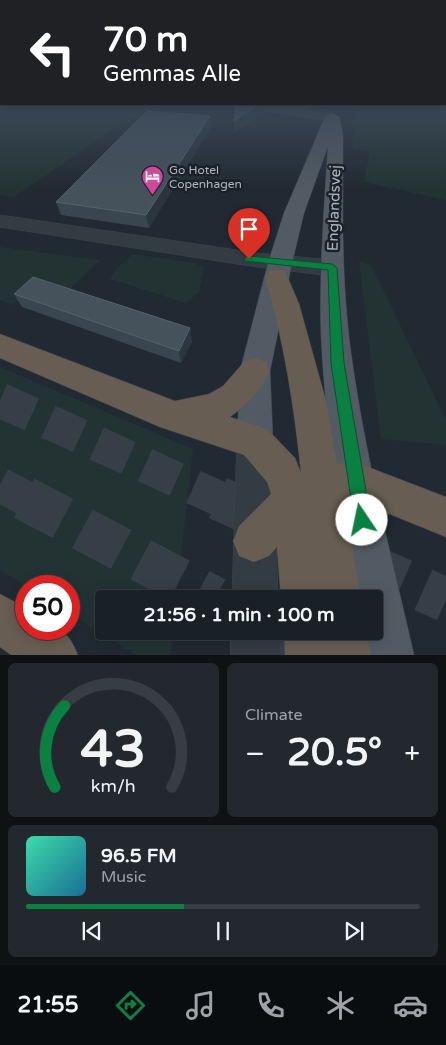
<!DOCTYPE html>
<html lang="en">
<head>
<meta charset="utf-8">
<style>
  body { margin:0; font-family:"Varela Round",sans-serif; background:#22282e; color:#f1f3f6; height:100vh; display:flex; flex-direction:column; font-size:19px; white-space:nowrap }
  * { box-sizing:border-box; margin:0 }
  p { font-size:16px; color:#9fa3a7 }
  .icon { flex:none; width:28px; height:28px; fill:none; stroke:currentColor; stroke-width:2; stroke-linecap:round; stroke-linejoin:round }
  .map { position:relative; height:655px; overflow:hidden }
  .drawer { display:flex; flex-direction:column; gap:8px; padding:8px; background:#0e1215; flex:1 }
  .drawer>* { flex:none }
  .top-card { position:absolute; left:0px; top:0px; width:446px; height:105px; box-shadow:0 2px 12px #0003,0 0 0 1px #373e43; background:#202124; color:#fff; overflow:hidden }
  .speed { position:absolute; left:15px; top:575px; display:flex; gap:10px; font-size:25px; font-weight:700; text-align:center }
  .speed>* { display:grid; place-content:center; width:65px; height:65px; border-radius:50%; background:#192026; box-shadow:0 2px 12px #0003,0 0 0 1px #373e43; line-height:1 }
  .speed .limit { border:8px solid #d22; background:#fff; color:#111 }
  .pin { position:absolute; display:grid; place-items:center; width:42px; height:42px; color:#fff; margin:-51px -21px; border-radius:50% 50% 50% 0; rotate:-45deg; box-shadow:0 0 5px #0007 }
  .pin .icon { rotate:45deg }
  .me { position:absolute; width:55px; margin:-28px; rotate:349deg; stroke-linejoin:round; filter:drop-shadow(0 0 4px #0008) }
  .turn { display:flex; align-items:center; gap:18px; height:105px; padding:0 20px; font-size:22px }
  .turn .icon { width:65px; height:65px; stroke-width:2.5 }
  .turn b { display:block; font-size:35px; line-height:42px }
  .big { font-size:38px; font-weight:800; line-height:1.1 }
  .drawer .tile { flex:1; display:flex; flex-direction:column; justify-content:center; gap:8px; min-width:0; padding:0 18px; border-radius:8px; background:#22282e }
  .drawer .dial { align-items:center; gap:0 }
  .dial svg { height:130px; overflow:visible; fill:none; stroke:#373e43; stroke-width:7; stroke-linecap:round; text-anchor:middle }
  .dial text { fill:#f1f3f6; stroke:none }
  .song { display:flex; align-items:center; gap:15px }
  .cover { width:60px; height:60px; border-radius:8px; background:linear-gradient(135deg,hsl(160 70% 55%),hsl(200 70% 35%)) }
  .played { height:5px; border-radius:2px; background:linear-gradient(90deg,#0b8043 40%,#373e43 40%) }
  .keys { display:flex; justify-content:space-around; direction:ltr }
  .heat { display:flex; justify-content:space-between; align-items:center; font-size:28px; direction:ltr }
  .drawer .tiles { flex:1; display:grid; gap:8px; grid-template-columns:1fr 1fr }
  .tile:last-child { grid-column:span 2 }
  .trip { position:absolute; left:95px; top:590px; width:288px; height:50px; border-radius:5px; background:#192026; box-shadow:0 2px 12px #0003,0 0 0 1px #373e43; font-weight:800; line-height:50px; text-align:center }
  .menu { display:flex; height:80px; justify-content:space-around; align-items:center; background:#0a0d0f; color:#9fa3a7 }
  .menu .icon { width:35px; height:35px }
  .menu .selected { color:#0b8043 }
  .menu b { font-size:22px; color:#f1f3f6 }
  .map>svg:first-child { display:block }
  .green { fill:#233333 }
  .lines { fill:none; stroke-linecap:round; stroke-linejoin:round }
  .highway-tunnel-far1 { stroke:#363f47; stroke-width:35; stroke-dasharray:35 18; stroke-linecap:butt }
  .highway-tunnel { stroke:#363f47; stroke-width:44; stroke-dasharray:44 22; stroke-linecap:butt }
  .minor-casing { stroke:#3d454d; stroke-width:1 }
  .major-casing { stroke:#3d454d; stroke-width:1 }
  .highway-casing { stroke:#3f474e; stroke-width:1 }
  .minor { fill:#343c43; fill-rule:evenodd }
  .major { fill:#525b63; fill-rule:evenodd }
  .highway { fill:#685d52; fill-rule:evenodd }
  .wall { fill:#39454f }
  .shaded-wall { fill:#2a353e }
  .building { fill:#45515b; stroke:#56616b }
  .route { fill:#0b8043; stroke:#07532c }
  .labels { text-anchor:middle; stroke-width:5; stroke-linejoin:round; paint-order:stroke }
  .far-poi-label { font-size:12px; fill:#aeb7c0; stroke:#1a2128; text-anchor:start }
  .street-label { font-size:15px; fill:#aeb7c0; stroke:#1a2128 }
</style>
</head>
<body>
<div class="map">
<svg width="446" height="655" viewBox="0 0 446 655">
  <rect width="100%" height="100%" fill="#212a32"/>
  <path class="green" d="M0 97 1 104H157L108 133 14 197 0 195Z
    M445 97 446 200 364 182 370 151 353 149 357 104H445Z
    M0 247 100 260 64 295 34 286 12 305 0 300Z
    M133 254 195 263 204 268 199 292 186 303 110 279 117 268Z
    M359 261 371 265 446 420V445L381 439Z
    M0 367 193 449 176 599H104V631H173L170 655H136L69 613V586H26L0 570Z"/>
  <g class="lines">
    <path class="highway-tunnel-far1" d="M0 400 220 499
      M0 485 27 499"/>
    <path class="highway-tunnel" d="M24 498 215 599
      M218 498 269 521
      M363 563 446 600
      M277 631 322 655"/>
    <defs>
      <path id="minor" d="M237 104H267L332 113 339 117 332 121 243 108Z
        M0 215 257 253 332 260 340 263 344 268 340 273 332 276 257 267 0 227Z
        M255 424 267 429 273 441 278 599H232L237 441 243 429Z
        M231 631H279L281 655H231Z"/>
      <path id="major" d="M332 113 339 117 343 133C343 201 341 269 349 337 362 444 390 550 414 655H364L360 631H374V599H355C340 512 325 424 321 335 319 272 324 209 328 146L304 213 292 263 270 371 273 441 267 453 255 458 243 453 237 441 240 371 268 263 284 213 325 117Z"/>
      <path id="highway" d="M277 269 285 271 299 304 326 401 337 464 355 462 446 497V537L355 500 344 501 361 599H281L277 547 269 556 254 562 239 556 233 541 239 526 271 494 267 482 244 455 160 427 0 358V334L175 401 209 394 223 386 244 362 255 358 266 362 270 371C261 390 247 405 230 417L267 429 295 458 301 473C294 406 284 341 265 277L269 271Z
        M0 594 26 608V629C57 629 65 624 78 655H11L0 647Z
        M284 631H366L371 655H285Z"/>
    </defs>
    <use href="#minor" class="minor-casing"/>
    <use href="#major" class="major-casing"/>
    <use href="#highway" class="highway-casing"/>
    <use href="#minor" class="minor"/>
    <use href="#major" class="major"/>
    <use href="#highway" class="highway"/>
  </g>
  <path class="wall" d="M279 104H311L308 108Z
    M211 127 149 228 61 215 56 202Z
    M14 294 190 328 192 341 181 363 22 307Z"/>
  <path class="shaded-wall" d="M259 104H264L263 113 233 134 234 121Z
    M210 116 211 127 149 228 146 215Z
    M190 328 192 341 181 363 179 351Z"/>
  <path class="building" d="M236 104H259L234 121Z
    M147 111 210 116 146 215 56 202Z
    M33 277 190 328 179 351 14 294Z"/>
  <linearGradient id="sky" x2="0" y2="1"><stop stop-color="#12171c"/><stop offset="0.51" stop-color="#3d4a5a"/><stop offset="1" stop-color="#3d4a5a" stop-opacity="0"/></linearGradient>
  <rect width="446" height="189" fill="url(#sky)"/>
  <path class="route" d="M249 256 332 264 337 268 344 363 371 520 368 525 362 528 356 525 354 520 331 363 328 270 245 261V257Z"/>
  <defs>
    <symbol id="hotel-pin" viewBox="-11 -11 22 30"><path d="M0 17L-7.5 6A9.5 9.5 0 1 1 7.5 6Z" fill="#d1479c" stroke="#1a2128"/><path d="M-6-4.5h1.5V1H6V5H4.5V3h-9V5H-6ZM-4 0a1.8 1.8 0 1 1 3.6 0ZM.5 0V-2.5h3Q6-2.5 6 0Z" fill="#fff"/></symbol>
  </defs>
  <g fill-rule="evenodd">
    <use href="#hotel-pin" x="140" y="164" width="25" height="34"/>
  </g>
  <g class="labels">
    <g class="far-poi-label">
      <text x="169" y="174">Go Hotel<tspan x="169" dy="14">Copenhagen</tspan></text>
    </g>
    <g class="street-label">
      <text transform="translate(334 208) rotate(-88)" y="5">Englandsvej</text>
    </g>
  </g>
</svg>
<div class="speed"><div class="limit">50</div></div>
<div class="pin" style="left:249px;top:259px;background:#d93025"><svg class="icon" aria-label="arrive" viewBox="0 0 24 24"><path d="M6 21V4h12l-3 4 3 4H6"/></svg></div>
<svg class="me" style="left:362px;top:520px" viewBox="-20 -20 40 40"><circle r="19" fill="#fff"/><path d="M0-13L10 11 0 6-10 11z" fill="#0b8043"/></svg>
<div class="trip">21:56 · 1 min · 100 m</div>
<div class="top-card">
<div class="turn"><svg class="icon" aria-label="left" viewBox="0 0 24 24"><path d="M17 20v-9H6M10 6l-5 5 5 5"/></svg><div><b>70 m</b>Gemmas Alle</div></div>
</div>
</div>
<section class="drawer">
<div class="tiles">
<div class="tile dial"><svg viewBox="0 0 100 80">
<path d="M14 69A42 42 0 1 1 86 69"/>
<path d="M14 69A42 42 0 0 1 20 19" stroke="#0b8043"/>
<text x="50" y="56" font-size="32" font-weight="700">43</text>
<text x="50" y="72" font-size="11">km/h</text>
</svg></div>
<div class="tile"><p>Climate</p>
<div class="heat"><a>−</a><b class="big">20.5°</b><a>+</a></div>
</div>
<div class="tile">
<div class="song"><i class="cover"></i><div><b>96.5 FM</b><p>Music</p></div></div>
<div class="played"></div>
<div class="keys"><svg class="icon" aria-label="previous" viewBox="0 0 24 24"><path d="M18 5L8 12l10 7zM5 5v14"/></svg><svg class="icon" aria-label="pause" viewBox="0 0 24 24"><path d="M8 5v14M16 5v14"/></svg><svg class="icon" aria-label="next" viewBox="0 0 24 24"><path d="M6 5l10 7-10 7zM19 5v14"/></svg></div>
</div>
</div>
</section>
<nav class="menu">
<b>21:55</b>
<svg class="icon selected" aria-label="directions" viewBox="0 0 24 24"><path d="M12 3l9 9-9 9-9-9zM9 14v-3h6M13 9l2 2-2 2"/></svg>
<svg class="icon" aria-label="music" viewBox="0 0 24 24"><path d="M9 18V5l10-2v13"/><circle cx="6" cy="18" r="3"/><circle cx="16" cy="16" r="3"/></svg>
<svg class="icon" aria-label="phone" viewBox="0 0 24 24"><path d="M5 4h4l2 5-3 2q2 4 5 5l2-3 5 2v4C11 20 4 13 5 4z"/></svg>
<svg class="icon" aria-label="climate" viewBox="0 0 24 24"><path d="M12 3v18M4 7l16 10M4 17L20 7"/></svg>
<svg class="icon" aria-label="car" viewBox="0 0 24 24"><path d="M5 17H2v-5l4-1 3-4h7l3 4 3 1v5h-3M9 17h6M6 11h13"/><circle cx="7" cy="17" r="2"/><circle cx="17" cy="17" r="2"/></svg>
</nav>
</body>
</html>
